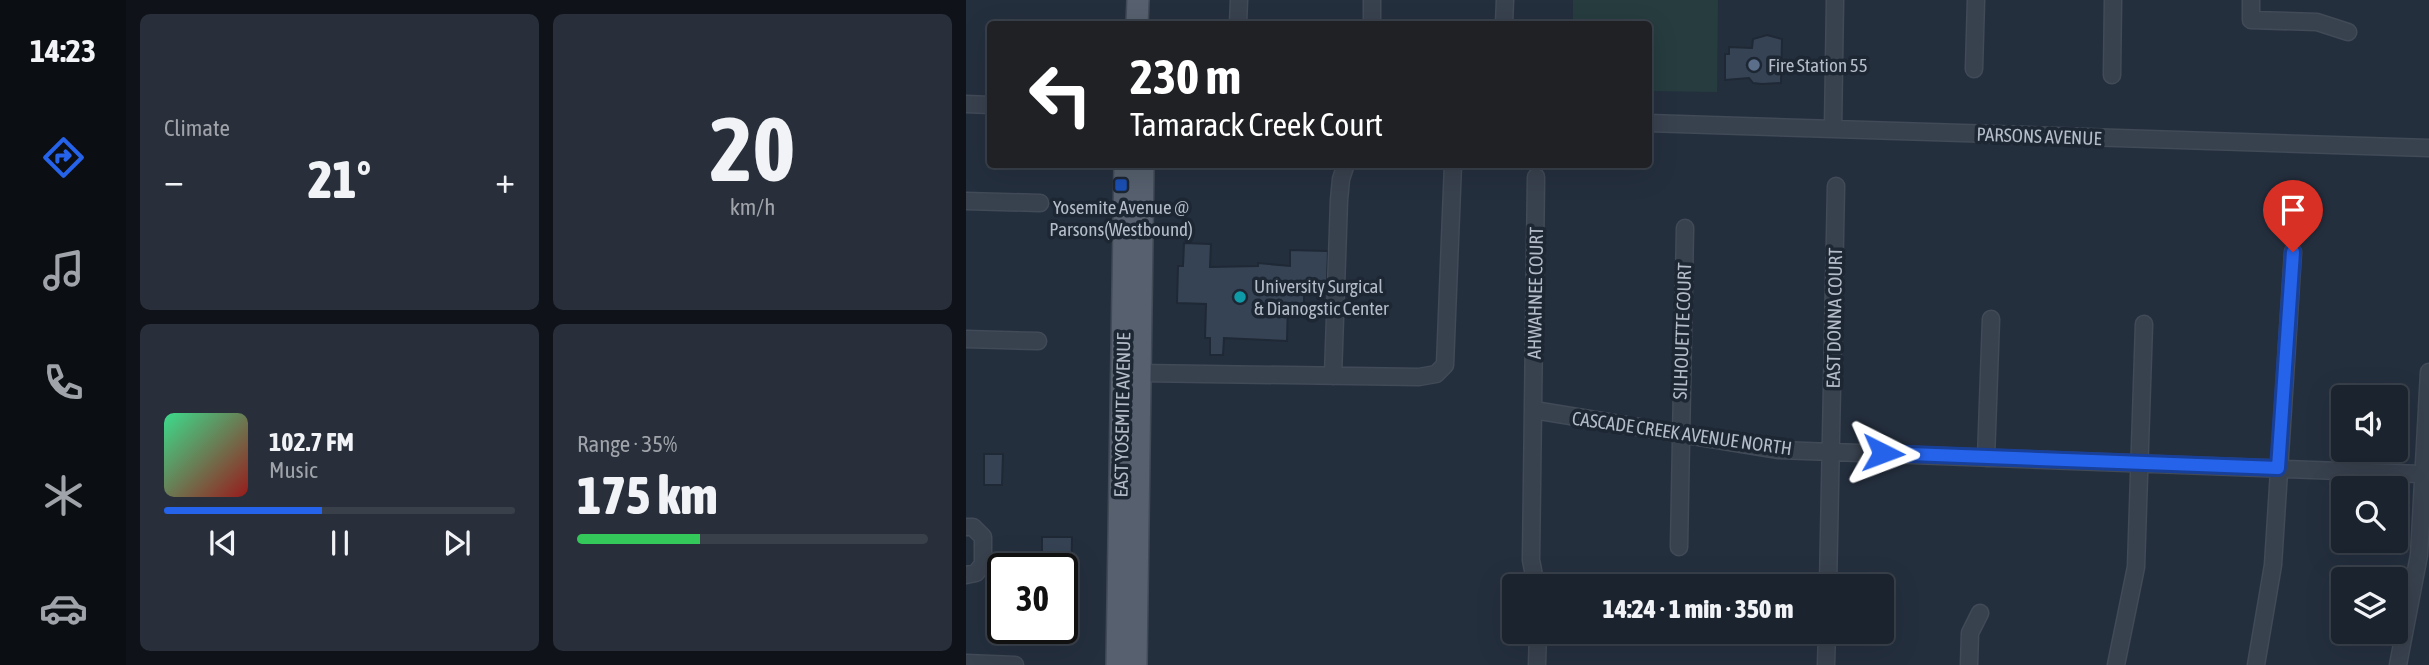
<!DOCTYPE html>
<html lang="en">
<head>
<meta charset="utf-8">
<style>
  body { margin:0; font-family:"Asap Condensed",sans-serif; background:#282f3a; color:#f1f3f6; height:100vh; display:flex; flex-direction:column; font-size:26px; white-space:nowrap }
  * { box-sizing:border-box; margin:0 }
  p { font-size:23px; color:#a0a4aa }
  .icon { flex:none; width:38px; height:38px; fill:none; stroke:currentColor; stroke-width:2; stroke-linecap:round; stroke-linejoin:round }
  .map { position:relative; flex:1; overflow:hidden }
  .drawer { display:flex; flex-direction:column; gap:14px; padding:14px; background:#0f1319; width:840px }
  .drawer>* { flex:none }
  .banner { position:absolute; left:21px; top:21px; width:665px; height:147px; border-radius:7px; box-shadow:0 7px 28px #0002,0 0 0 2px #39404a; background:#202124; color:#fff; overflow:hidden }
  .buttons { position:absolute; left:1365px; top:385px; display:grid; gap:14px }
  .buttons a { display:grid; place-items:center; width:77px; height:77px; border-radius:7px; background:#1b232e; box-shadow:0 7px 28px #0002,0 0 0 2px #39404a; font-size:35px }
  .speed { position:absolute; left:21px; top:553px; display:flex; gap:14px; font-size:35px; font-weight:700; text-align:center }
  .speed>* { display:grid; place-content:center; width:91px; height:91px; border-radius:50%; background:#1b232e; box-shadow:0 7px 28px #0002,0 0 0 2px #39404a; line-height:1 }
  .speed .limit { border:4px solid #111; border-radius:10px; background:#fff; color:#111 }
  .pin { position:absolute; display:grid; place-items:center; width:60px; height:60px; color:#fff; margin:-72px -30px; border-radius:50% 50% 50% 0; rotate:-45deg; box-shadow:0 0 7px #0007 }
  .pin .icon { rotate:45deg }
  .me { position:absolute; width:77px; margin:-38px; rotate:93deg; stroke-linejoin:round; filter:drop-shadow(0 0 5px #0008) }
  .turn { display:flex; align-items:center; gap:24px; height:147px; padding:0 28px; font-size:32px }
  .turn .icon { width:91px; height:91px; stroke-width:2.5 }
  .turn b { display:block; font-size:49px; line-height:60px }
  .big { font-size:52px; font-weight:800; line-height:1.1 }
  .drawer .widget { flex:1; display:flex; flex-direction:column; justify-content:center; gap:10px; min-width:0; padding:0 24px; border-radius:10px; background:#282f3a }
  .drawer .dial { align-items:center; gap:0 }
  .dial b { font-size:91px; line-height:1 }
  .song { display:flex; align-items:center; gap:21px }
  .cover { width:84px; height:84px; border-radius:10px; background:linear-gradient(135deg,hsl(150 70% 55%),hsl(0 70% 35%)) }
  .played { height:7px; border-radius:4px; background:linear-gradient(90deg,#2563eb 45%,#39404a 45%) }
  .keys { display:flex; justify-content:space-around; direction:ltr }
  .heat { display:flex; justify-content:space-between; align-items:center; font-size:38px; direction:ltr }
  .charge { height:10px; border-radius:5px; background:linear-gradient(90deg,#34c759 35%,#39404a 0) }
  .drawer .tiles { flex:1; display:grid; gap:14px; grid-template-columns:repeat(2,1fr) }
  .trip { position:absolute; left:536px; top:574px; width:392px; height:70px; border-radius:7px; background:#1b232e; box-shadow:0 7px 28px #0002,0 0 0 2px #39404a; font-weight:800; line-height:70px; text-align:center }
  main { display:flex; flex:1; min-height:0 }
  .tabs { display:flex; flex-direction:column; width:126px; justify-content:space-around; align-items:center; background:#0b0e12; color:#a0a4aa }
  .tabs .icon { width:49px; height:49px }
  .tabs .current { color:#2563eb }
  .tabs b { font-size:32px; color:#f1f3f6 }
  .map>svg:first-child { display:block }
  .green { fill:#263c3f }
  .building { fill:#364354; stroke:#1f2835; stroke-width:2 }
  .lines { fill:none; stroke-linecap:round; stroke-linejoin:round }
  .minor-casing { stroke:#414a57; stroke-width:19 }
  .major-casing { stroke:#414a57; stroke-width:24 }
  .minor { stroke:#38414e; stroke-width:16 }
  .major { stroke:#56606e; stroke-width:21 }
  .route-casing { stroke:#184099; stroke-width:18 }
  .route { stroke:#2563eb; stroke-width:12 }
  .service-dot { fill:#5c6f8a; stroke:#1d2633; stroke-width:2.5 }
  .transit-dot { fill:#1a4fb4; stroke:#1d2633; stroke-width:2.5 }
  .culture-dot { fill:#0f9aa8; stroke:#1d2633; stroke-width:2.5 }
  .labels { text-anchor:middle; stroke-width:7; stroke-linejoin:round; paint-order:stroke }
  .poi-label { font-size:19px; fill:#b4bcc9; stroke:#1d2633; text-anchor:start }
  .street-label { font-size:19px; fill:#b4bcc9; stroke:#1d2633 }
</style>
</head>
<body>
<main>
<nav class="tabs">
<b>14:23</b>
<svg class="icon current" aria-label="directions" viewBox="0 0 24 24"><path d="M12 3l9 9-9 9-9-9zM9 14v-3h6M13 9l2 2-2 2"/></svg>
<svg class="icon" aria-label="music" viewBox="0 0 24 24"><path d="M9 18V5l10-2v13"/><circle cx="6" cy="18" r="3"/><circle cx="16" cy="16" r="3"/></svg>
<svg class="icon" aria-label="phone" viewBox="0 0 24 24"><path d="M5 4h4l2 5-3 2q2 4 5 5l2-3 5 2v4C11 20 4 13 5 4z"/></svg>
<svg class="icon" aria-label="climate" viewBox="0 0 24 24"><path d="M12 3v18M4 7l16 10M4 17L20 7"/></svg>
<svg class="icon" aria-label="car" viewBox="0 0 24 24"><path d="M5 17H2v-5l4-1 3-4h7l3 4 3 1v5h-3M9 17h6M6 11h13"/><circle cx="7" cy="17" r="2"/><circle cx="17" cy="17" r="2"/></svg>
</nav>
<section class="drawer">
<div class="tiles">
<div class="widget"><p>Climate</p>
<div class="heat"><a>−</a><b class="big">21°</b><a>+</a></div>
</div>
<div class="widget dial"><b>20</b><p>km/h</p></div>
<div class="widget">
<div class="song"><i class="cover"></i><div><b>102.7 FM</b><p>Music</p></div></div>
<div class="played"></div>
<div class="keys"><svg class="icon" aria-label="previous" viewBox="0 0 24 24"><path d="M18 5L8 12l10 7zM5 5v14"/></svg><svg class="icon" aria-label="pause" viewBox="0 0 24 24"><path d="M8 5v14M16 5v14"/></svg><svg class="icon" aria-label="next" viewBox="0 0 24 24"><path d="M6 5l10 7-10 7zM19 5v14"/></svg></div>
</div>
<div class="widget"><p>Range · 35%</p><b class="big">175 km</b><div class="charge"></div></div>
</div>
</section>
<div class="map">
<svg width="1463" height="665" viewBox="0 0 1463 665">
  <rect width="100%" height="100%" fill="#242f3e"/>
  <path class="green" d="M607 0H752L751 92 683 91 682 24H607Z"/>
  <path class="building" d="M801 35 816 39 815 83 796 84 787 83 783 78 759 80V54H763V47L786 48 787 39Z
    M218 243 245 244 244 267 292 266V263L324 266V250L362 251 361 283 338 282V304L322 303 321 341 258 338 257 355H244V338H239L240 304 211 303 212 266H217Z
    M18 454H37L36 485H18Z
    M76 537H106L105 588 109 590V600L98 614 96 569H68L76 568Z
    M23 583H37V612H22Z"/>
  <g class="lines">
    <defs>
      <path id="minor" d="M1285 0V20L1351 22 1382 32
        M272 24 273 0
        M406 24V0
        M538 24 539 0
        M1008 69 1010 0
        M1146 75 1147 0
        M0 104 24 105
        M682 123 1463 148
        M867 129 869 0
        M0 201 74 203
        M0 339 72 341
        M174 373 453 377 470 374 479 365 487 164
        M367 376 373 200 375 179 380 164
        M568 410 813 450 1455 474
        M1020 458 1025 319
        M0 527H7L17 537V564L10 573 0 575
        M713 547 719 228
        M570 586 565 560 570 177
        M862 586 870 186
        M0 663 49 665
        M571 665 572 632
        M860 665 861 632
        M1003 665 1004 633 1014 613
        M1150 665 1170 567 1178 324
        M1290 665 1307 565 1327 252
        M1432 665 1453 555 1463 372"/>
      <path id="major" d="M171 24 172 0
        M151 665 159 164
        M170 665 177 164"/>
    </defs>
    <use href="#minor" class="minor-casing"/>
    <use href="#major" class="major-casing"/>
    <use href="#minor" class="minor"/>
    <use href="#major" class="major"/>
  </g>
  <g class="lines">
    <defs>
      <path id="route" d="M917 453 1312 468 1327 252"/>
    </defs>
    <use href="#route" class="route-casing"/>
    <use href="#route" class="route"/>
  </g>
  <circle class="service-dot" cx="788" cy="65" r="7"/>
  <rect class="transit-dot" x="148" y="178" width="14" height="14" rx="3.5"/>
  <circle class="culture-dot" cx="274" cy="297" r="7"/>
  <g class="labels">
    <g class="poi-label">
      <text x="802" y="72">Fire Station 55</text>
      <text x="155" y="214" text-anchor="middle">Yosemite Avenue @<tspan x="155" dy="22">Parsons(Westbound)</tspan></text>
      <text x="288" y="293">University Surgical<tspan x="288" dy="22">&amp; Dianogstic Center</tspan></text>
    </g>
    <g class="street-label">
      <text transform="translate(1073 136) rotate(2)" y="7">PARSONS AVENUE</text>
      <text transform="translate(569 293) rotate(-89)" y="7">AHWAHNEE COURT</text>
      <text transform="translate(868 318) rotate(-89)" y="7">EAST DONNA COURT</text>
      <text transform="translate(716 331) rotate(-88)" y="7">SILHOUETTE COURT</text>
      <text transform="translate(156 415) rotate(-89)" y="7">EAST YOSEMITE AVENUE</text>
      <text transform="translate(716 433) rotate(8)" y="7">CASCADE CREEK AVENUE NORTH</text>
    </g>
  </g>
</svg>
<div class="buttons">
<a><svg class="icon" aria-label="sound" viewBox="0 0 24 24"><path d="M4 9h4l5-4v14l-5-4H4zM17 9q2 3 0 6"/></svg></a>
<a><svg class="icon" aria-label="search" viewBox="0 0 24 24"><circle cx="10" cy="10" r="6"/><path d="M15 15l6 6"/></svg></a>
<a><svg class="icon" aria-label="layers" viewBox="0 0 24 24"><path d="M12 4l9 5-9 5-9-5zM3 14l9 5 9-5"/></svg></a>
</div>
<div class="speed"><div class="limit">30</div></div>
<div class="pin" style="left:1327px;top:252px;background:#d93025"><svg class="icon" aria-label="arrive" viewBox="0 0 24 24"><path d="M6 21V4h12l-3 4 3 4H6"/></svg></div>
<svg class="me" style="left:917px;top:453px" viewBox="-20 -20 40 40"><path d="M0-17L14 15 0 8-14 15z" fill="#2563eb" stroke="#fff" stroke-width="4"/></svg>
<div class="trip">14:24 · 1 min · 350 m</div>
<div class="banner">
<div class="turn"><svg class="icon" aria-label="left" viewBox="0 0 24 24"><path d="M17 20v-9H6M10 6l-5 5 5 5"/></svg><div><b>230 m</b>Tamarack Creek Court</div></div>
</div>
</div>
</main>
</body>
</html>
